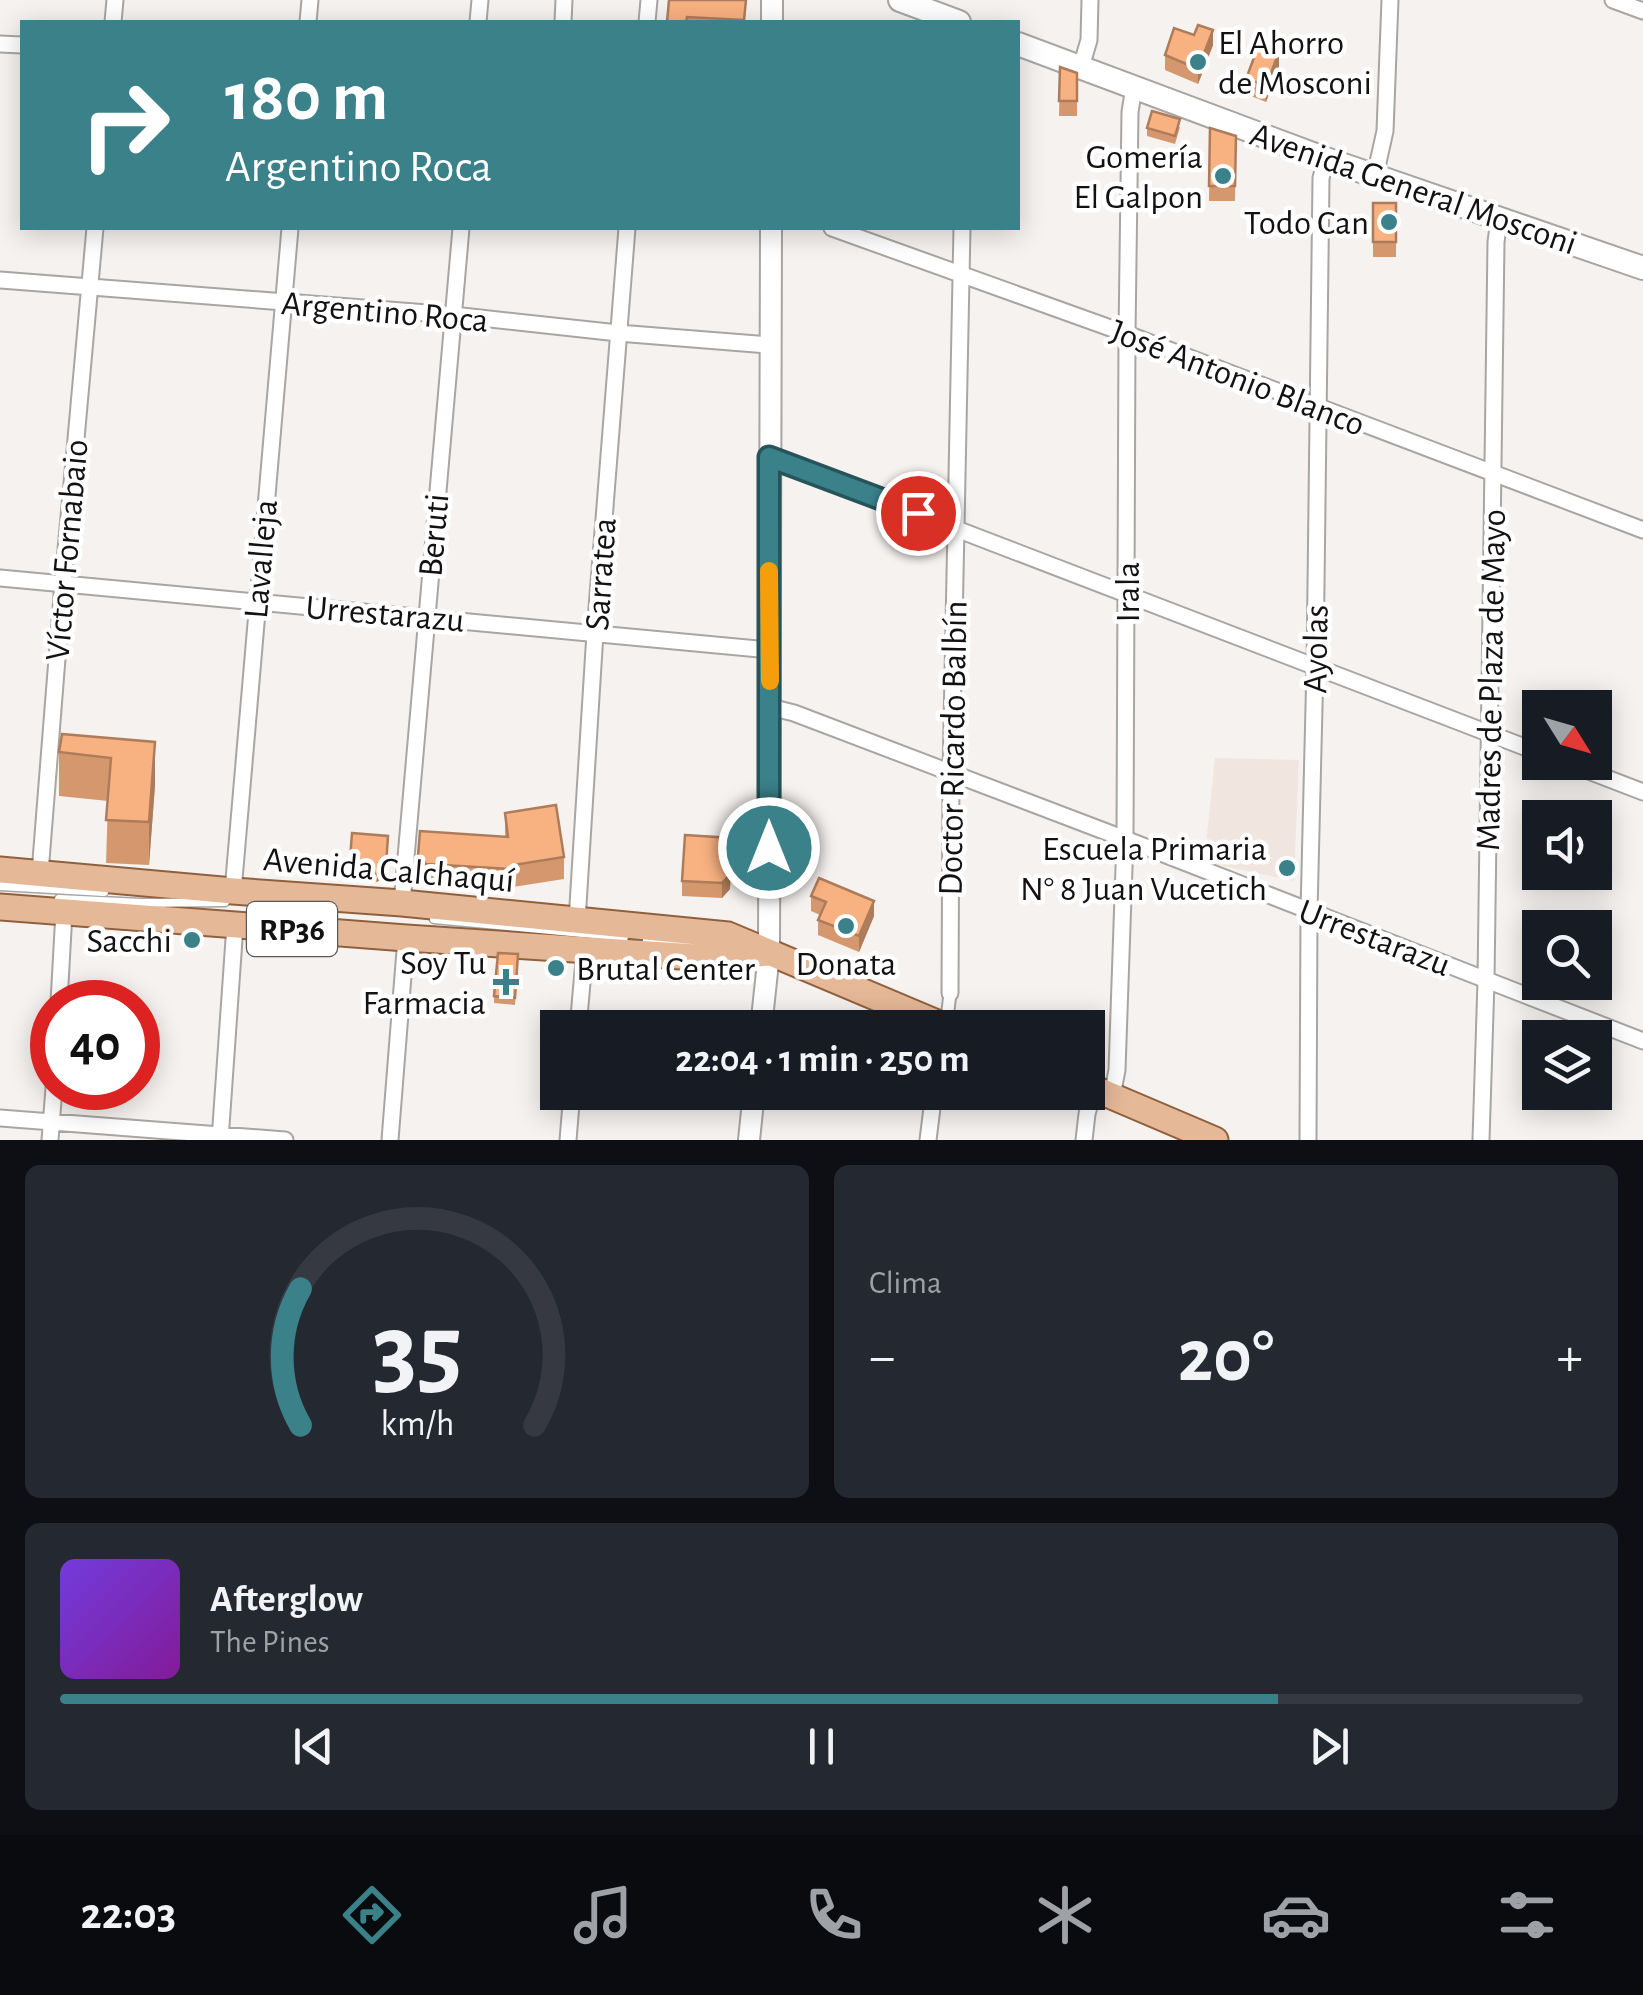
<!DOCTYPE html>
<html lang="es">
<head>
<meta charset="utf-8">
<style>
  body { margin:0; font-family:"Alegreya Sans",sans-serif; background:#242831; color:#f1f3f6; height:100vh; display:flex; flex-direction:column; font-size:38px; white-space:nowrap }
  * { box-sizing:border-box; margin:0 }
  p { font-size:32px; color:#9ea1a6 }
  .icon { flex:none; width:55px; height:55px; fill:none; stroke:currentColor; stroke-width:2; stroke-linecap:round; stroke-linejoin:round }
  .map { position:relative; height:1140px; overflow:hidden }
  .sheet { display:flex; flex-direction:column; gap:25px; padding:25px; background:#0d0f14; flex:1 }
  .sheet>* { flex:none }
  .top-card { position:absolute; left:20px; top:20px; width:1000px; height:210px; border-radius:0px; box-shadow:0 5px 25px #0003; background:#3a818a; color:#fff; overflow:hidden }
  .needle { width:65px; rotate:127deg }
  .controls { position:absolute; left:1522px; top:690px; display:grid; gap:20px }
  .controls a { display:grid; place-items:center; width:90px; height:90px; border-radius:0px; background:#171b24; box-shadow:0 5px 25px #0003; font-size:50px }
  .speed { position:absolute; left:30px; top:980px; display:flex; gap:20px; font-size:50px; font-weight:700; text-align:center }
  .speed>* { display:grid; place-content:center; width:130px; height:130px; border-radius:50%; background:#171b24; box-shadow:0 5px 25px #0003; line-height:1 }
  .speed .limit { border:15px solid #d22; background:#fff; color:#111 }
  .pin { position:absolute; display:grid; place-items:center; width:85px; height:85px; color:#fff; margin:-42px; border:5px solid #fff; border-radius:50%; box-shadow:0 2px 10px #0007 }
  .me { position:absolute; width:110px; margin:-55px; rotate:0deg; stroke-linejoin:round; filter:drop-shadow(0 0 8px #0008) }
  .turn { display:flex; align-items:center; gap:35px; height:210px; padding:0 40px; font-size:45px }
  .turn .icon { width:130px; height:130px; stroke-width:2.5 }
  .turn b { display:block; font-size:70px; line-height:85px }
  .big { font-size:75px; font-weight:700; line-height:1.1 }
  .sheet .card { flex:1; display:flex; flex-direction:column; justify-content:center; gap:15px; min-width:0; padding:0 35px; border-radius:15px; background:#242831 }
  .sheet .dial { align-items:center; gap:0 }
  .dial svg { height:260px; overflow:visible; fill:none; stroke:#363941; stroke-width:7; stroke-linecap:round; text-anchor:middle }
  .dial text { fill:#f1f3f6; stroke:none }
  .song { display:flex; align-items:center; gap:30px }
  .cover { width:120px; height:120px; border-radius:15px; background:linear-gradient(135deg,hsl(260 70% 55%),hsl(290 70% 35%)) }
  .played { height:10px; border-radius:5px; background:linear-gradient(90deg,#3a818a 80%,#363941 80%) }
  .keys { display:flex; justify-content:space-around; direction:ltr }
  .heat { display:flex; justify-content:space-between; align-items:center; font-size:55px; direction:ltr }
  .sheet .tiles { flex:1; display:grid; gap:25px; grid-template-columns:1fr 1fr }
  .card:last-child { grid-column:span 2 }
  .trip { position:absolute; left:540px; top:1010px; width:565px; height:100px; border-radius:0px; background:#171b24; box-shadow:0 5px 25px #0003; font-weight:700; line-height:100px; text-align:center }
  .tabs { display:flex; height:160px; justify-content:space-around; align-items:center; background:#090b0e; color:#9ea1a6 }
  .tabs .icon { width:70px; height:70px }
  .tabs .current { color:#3a818a }
  .tabs b { font-size:45px; color:#f1f3f6 }
  .map>svg:first-child { display:block }
  .built { fill:#f0e6df }
  .lines { fill:none; stroke-linecap:round; stroke-linejoin:round }
  .service-casing { stroke:#a8a5a2; stroke-width:11 }
  .pedestrian-casing { stroke:#a8a5a2; stroke-width:15 }
  .minor-casing { stroke:#a8a5a2; stroke-width:19 }
  .tertiary-casing { stroke:#a8a5a2; stroke-width:24 }
  .secondary-casing { stroke:#a8a5a2; stroke-width:26 }
  .primary-casing { stroke:#90603d; stroke-width:29 }
  .service { stroke:#fff; stroke-width:8 }
  .pedestrian { stroke:#fff; stroke-width:11 }
  .minor { stroke:#fff; stroke-width:15 }
  .tertiary { stroke:#fff; stroke-width:20 }
  .secondary { stroke:#fff; stroke-width:22 }
  .primary { stroke:#e5b998; stroke-width:25 }
  .wall { fill:#d5986e }
  .shaded-wall { fill:#ae7c5a }
  .building { fill:#f8b180; stroke:#ae7c5a; stroke-width:2.5 }
  .route-casing { stroke:#26545a; stroke-width:25 }
  .route { stroke:#3a818a; stroke-width:18 }
  .slow { stroke:#f59e0b; stroke-width:18 }
  .poi-dot { fill:#3a818a; stroke:#fff; stroke-width:4 }
  .labels { text-anchor:middle; stroke-width:9; stroke-linejoin:round; paint-order:stroke }
  .shield { fill:#fff; stroke:#5a5858; stroke-width:2.5 }
  .shield-label { font-size:32px; font-weight:bold; fill:#131111 }
  .poi-label { font-size:35px; fill:#131111; stroke:#fff; text-anchor:end }
  .street-label { font-size:35px; fill:#131111; stroke:#fff }
</style>
</head>
<body>
<div class="map">
<svg width="1643" height="1140" viewBox="0 0 1643 1140">
  <rect width="100%" height="100%" fill="#f6f2f0"/>
  <path class="built" d="M1215 758 1299 760 1294 881 1204 862Z"/>
  <g class="lines">
    <defs>
      <path id="service" d="M0 886 104 892
        M59 899 141 903 225 902
        M434 919 624 937
        M647 940 693 945"/>
      <path id="pedestrian" d="M946 1028 950 993"/>
      <path id="minor" d="M1613 0 1643 11
        M113 22 115 0
        M308 22 310 0
        M478 22 480 0
        M563 22 564 0
        M647 22 649 0
        M0 44 22 45
        M1081 67 1089 40 1090 0
        M1375 176 1385 131 1390 0
        M832 228 1127 334 1643 530
        M0 280 453 315 618 333 769 345
        M769 457 1540 753
        M0 578 769 650
        M770 707 794 713 1125 839 1643 1041
        M1565 762 1643 792
        M40 873 63 583 95 228
        M233 891 290 228
        M402 903 461 228
        M577 921 595 633 627 228
        M950 993 951 774 962 228
        M59 1002 64 912
        M578 1028 585 949
        M1112 1096 1117 1070 1125 839 1127 334 1130 112 1134 87
        M0 1118 285 1140
        M50 1140 54 1088
        M220 1140 235 925
        M390 1140 406 938
        M568 1140 572 1092
        M928 1140 934 1092
        M1084 1140 1087 1114 1094 1089
        M1308 1140 1309 912 1315 666 1321 178 1326 159
        M1481 1140 1486 981 1496 242 1499 219"/>
      <path id="tertiary" d="M772 22V0
        M761 1028 769 953 771 228
        M749 1140 754 1092"/>
      <path id="secondary" d="M900 0 959 22
        M1018 44 1326 159 1643 268"/>
      <path id="primary" d="M0 870 233 891 402 903 728 935 949 1028
        M0 907 406 938 711 958 768 953
        M1088 1086 1215 1140"/>
    </defs>
    <use href="#service" class="service-casing"/>
    <use href="#pedestrian" class="pedestrian-casing"/>
    <use href="#minor" class="minor-casing"/>
    <use href="#tertiary" class="tertiary-casing"/>
    <use href="#secondary" class="secondary-casing"/>
    <use href="#primary" class="primary-casing"/>
    <use href="#service" class="service"/>
    <use href="#pedestrian" class="pedestrian"/>
    <use href="#minor" class="minor"/>
    <use href="#tertiary" class="tertiary"/>
    <use href="#secondary" class="secondary"/>
    <use href="#primary" class="primary"/>
  </g>
  <path class="wall" d="M746 0 745 22H667Z
    M1213 45 1198 84 1165 70V55Z
    M1060 67 1077 73V116H1059Z
    M1279 67 1266 102 1246 94V79Z
    M1180 127 1175 144 1147 136V128Z
    M1210 128 1236 136 1235 201H1209Z
    M1373 203H1396V257H1373Z
    M155 742V785L149 865 106 863 108 801 59 796V752Z
    M505 813 564 857V879L513 887 512 891 426 886 418 878V856L505 836Z
    M352 833 386 874 377 882 349 880Z
    M732 853 730 889 722 898 682 896V881Z
    M811 896 874 916 859 952 818 935V920L820 915 811 911Z
    M518 962 515 1005 494 1003V996Z"/>
  <path class="shaded-wall" d="M1213 30V45L1198 84V69Z
    M1279 52V67L1266 102V86Z
    M155 742V785L149 865V822Z
    M388 836 386 874 377 882V874Z
    M732 838 730 889 722 898V883Z
    M874 901V916L859 952V936Z"/>
  <path class="building" d="M669 0H746L744 20 687 17 686 22H667Z
    M1198 25 1213 30 1198 69 1165 55 1174 28 1194 35Z
    M1259 44 1279 52 1266 86 1246 79Z
    M1060 67 1077 73V101H1059Z
    M1152 111 1180 119 1175 136 1147 128Z
    M1210 128 1236 136 1235 186H1209Z
    M1373 203H1396V242H1373Z
    M62 734 155 742 149 822 106 820 111 758 59 752Z
    M556 805 564 857 513 865 512 869 426 864 418 856 420 831 508 837 505 813Z
    M352 833 388 836 386 866 377 874 349 873Z
    M685 835 732 838 730 874 722 883 682 881Z
    M819 878 874 901 859 936 818 920 826 902 811 896Z
    M498 953 518 954 515 998 494 996Z"/>
  <g class="lines">
    <defs>
      <path id="route" d="M769 848V457L918 513"/>
    </defs>
    <use href="#route" class="route-casing"/>
    <use href="#route" class="route"/>
    <path class="slow" d="M769 571 770 681"/>
  </g>
  <g class="poi-dot">
    <circle cx="1198" cy="62" r="10"/>
    <circle cx="1223" cy="176" r="10"/>
    <circle cx="1389" cy="222" r="10"/>
    <circle cx="1287" cy="868" r="10"/>
    <circle cx="846" cy="926" r="10"/>
    <circle cx="192" cy="940" r="10"/>
    <circle cx="556" cy="968" r="10"/>
    <path d="M501 967h10v10h10v10h-10v10h-10v-10h-10v-10h10z"/>
  </g>
  <g class="labels">
    <rect class="shield" x="247" y="902" width="90" height="54" rx="8"/>
    <g class="shield-label">
      <text x="292" y="940">RP36</text>
    </g>
    <g class="poi-label">
      <text x="1218" y="54" text-anchor="start">El Ahorro<tspan x="1218" dy="40">de Mosconi</tspan></text>
      <text x="1203" y="168">Gomería<tspan x="1203" dy="40">El Galpon</tspan></text>
      <text x="1369" y="234">Todo Can</text>
      <text x="1267" y="860">Escuela Primaria<tspan x="1267" dy="40">N° 8 Juan Vucetich</tspan></text>
      <text x="172" y="952">Sacchi</text>
      <text x="486" y="974">Soy Tu<tspan x="486" dy="40">Farmacia</tspan></text>
      <text x="846" y="975" text-anchor="middle">Donata</text>
      <text x="576" y="980" text-anchor="start">Brutal Center</text>
    </g>
    <g class="street-label">
      <text transform="translate(1414 188) rotate(19)" y="12">Avenida General Mosconi</text>
      <text transform="translate(385 311) rotate(5)" y="12">Argentino Roca</text>
      <text transform="translate(1238 377) rotate(21)" y="12">José Antonio Blanco</text>
      <text transform="translate(433 535) rotate(-85)" y="12">Beruti</text>
      <text transform="translate(66 550) rotate(-85)" y="12">Víctor Fornabaio</text>
      <text transform="translate(260 559) rotate(-85)" y="12">Lavalleja</text>
      <text transform="translate(600 574) rotate(-86)" y="12">Sarratea</text>
      <text transform="translate(1127 592) rotate(-90)" y="12">Irala</text>
      <text transform="translate(385 613) rotate(5)" y="12">Urrestarazu</text>
      <text transform="translate(1315 649) rotate(-89)" y="12">Ayolas</text>
      <text transform="translate(1490 680) rotate(-89)" y="12">Madres de Plaza de Mayo</text>
      <text transform="translate(952 748) rotate(-89)" y="12">Doctor Ricardo Balbín</text>
      <text transform="translate(389 869) rotate(5)" y="12">Avenida Calchaquí</text>
      <text transform="translate(1375 937) rotate(21)" y="12">Urrestarazu</text>
    </g>
  </g>
</svg>
<div class="controls">
<a><svg class="needle" viewBox="-14 -14 28 28"><path d="M0-13l5 13h-10z" fill="#e53935"/><path d="M0 13l5-13h-10z" fill="#9ea1a6"/></svg></a>
<a><svg class="icon" aria-label="sound" viewBox="0 0 24 24"><path d="M4 9h4l5-4v14l-5-4H4zM17 9q2 3 0 6"/></svg></a>
<a><svg class="icon" aria-label="search" viewBox="0 0 24 24"><circle cx="10" cy="10" r="6"/><path d="M15 15l6 6"/></svg></a>
<a><svg class="icon" aria-label="layers" viewBox="0 0 24 24"><path d="M12 4l9 5-9 5-9-5zM3 14l9 5 9-5"/></svg></a>
</div>
<div class="speed"><div class="limit">40</div></div>
<div class="pin" style="left:918px;top:513px;background:#d93025"><svg class="icon" aria-label="arrive" viewBox="0 0 24 24"><path d="M6 21V4h12l-3 4 3 4H6"/></svg></div>
<svg class="me" style="left:769px;top:848px" viewBox="-20 -20 40 40"><circle r="17" fill="#3a818a" stroke="#fff" stroke-width="3"/><path d="M0-11L8 9 0 5-8 9z" fill="#fff"/></svg>
<div class="trip">22:04 · 1 min · 250 m</div>
<div class="top-card">
<div class="turn"><svg class="icon" aria-label="right" viewBox="0 0 24 24"><path d="M7 20v-9h11M14 6l5 5-5 5"/></svg><div><b>180 m</b>Argentino Roca</div></div>
</div>
</div>
<section class="sheet">
<div class="tiles">
<div class="card dial"><svg viewBox="0 0 100 80">
<path d="M14 69A42 42 0 1 1 86 69"/>
<path d="M14 69A42 42 0 0 1 14 27" stroke="#3a818a"/>
<text x="50" y="56" font-size="32" font-weight="700">35</text>
<text x="50" y="72" font-size="11">km/h</text>
</svg></div>
<div class="card"><p>Clima</p>
<div class="heat"><a>−</a><b class="big">20°</b><a>+</a></div>
</div>
<div class="card">
<div class="song"><i class="cover"></i><div><b>Afterglow</b><p>The Pines</p></div></div>
<div class="played"></div>
<div class="keys"><svg class="icon" aria-label="previous" viewBox="0 0 24 24"><path d="M18 5L8 12l10 7zM5 5v14"/></svg><svg class="icon" aria-label="pause" viewBox="0 0 24 24"><path d="M8 5v14M16 5v14"/></svg><svg class="icon" aria-label="next" viewBox="0 0 24 24"><path d="M6 5l10 7-10 7zM19 5v14"/></svg></div>
</div>
</div>
</section>
<nav class="tabs">
<b>22:03</b>
<svg class="icon current" aria-label="directions" viewBox="0 0 24 24"><path d="M12 3l9 9-9 9-9-9zM9 14v-3h6M13 9l2 2-2 2"/></svg>
<svg class="icon" aria-label="music" viewBox="0 0 24 24"><path d="M9 18V5l10-2v13"/><circle cx="6" cy="18" r="3"/><circle cx="16" cy="16" r="3"/></svg>
<svg class="icon" aria-label="phone" viewBox="0 0 24 24"><path d="M5 4h4l2 5-3 2q2 4 5 5l2-3 5 2v4C11 20 4 13 5 4z"/></svg>
<svg class="icon" aria-label="climate" viewBox="0 0 24 24"><path d="M12 3v18M4 7l16 10M4 17L20 7"/></svg>
<svg class="icon" aria-label="car" viewBox="0 0 24 24"><path d="M5 17H2v-5l4-1 3-4h7l3 4 3 1v5h-3M9 17h6M6 11h13"/><circle cx="7" cy="17" r="2"/><circle cx="17" cy="17" r="2"/></svg>
<svg class="icon" aria-label="filters" viewBox="0 0 24 24"><path d="M4 7h16M4 17h16"/><circle cx="9" cy="7" r="2"/><circle cx="15" cy="17" r="2"/></svg>
</nav>
</body>
</html>
